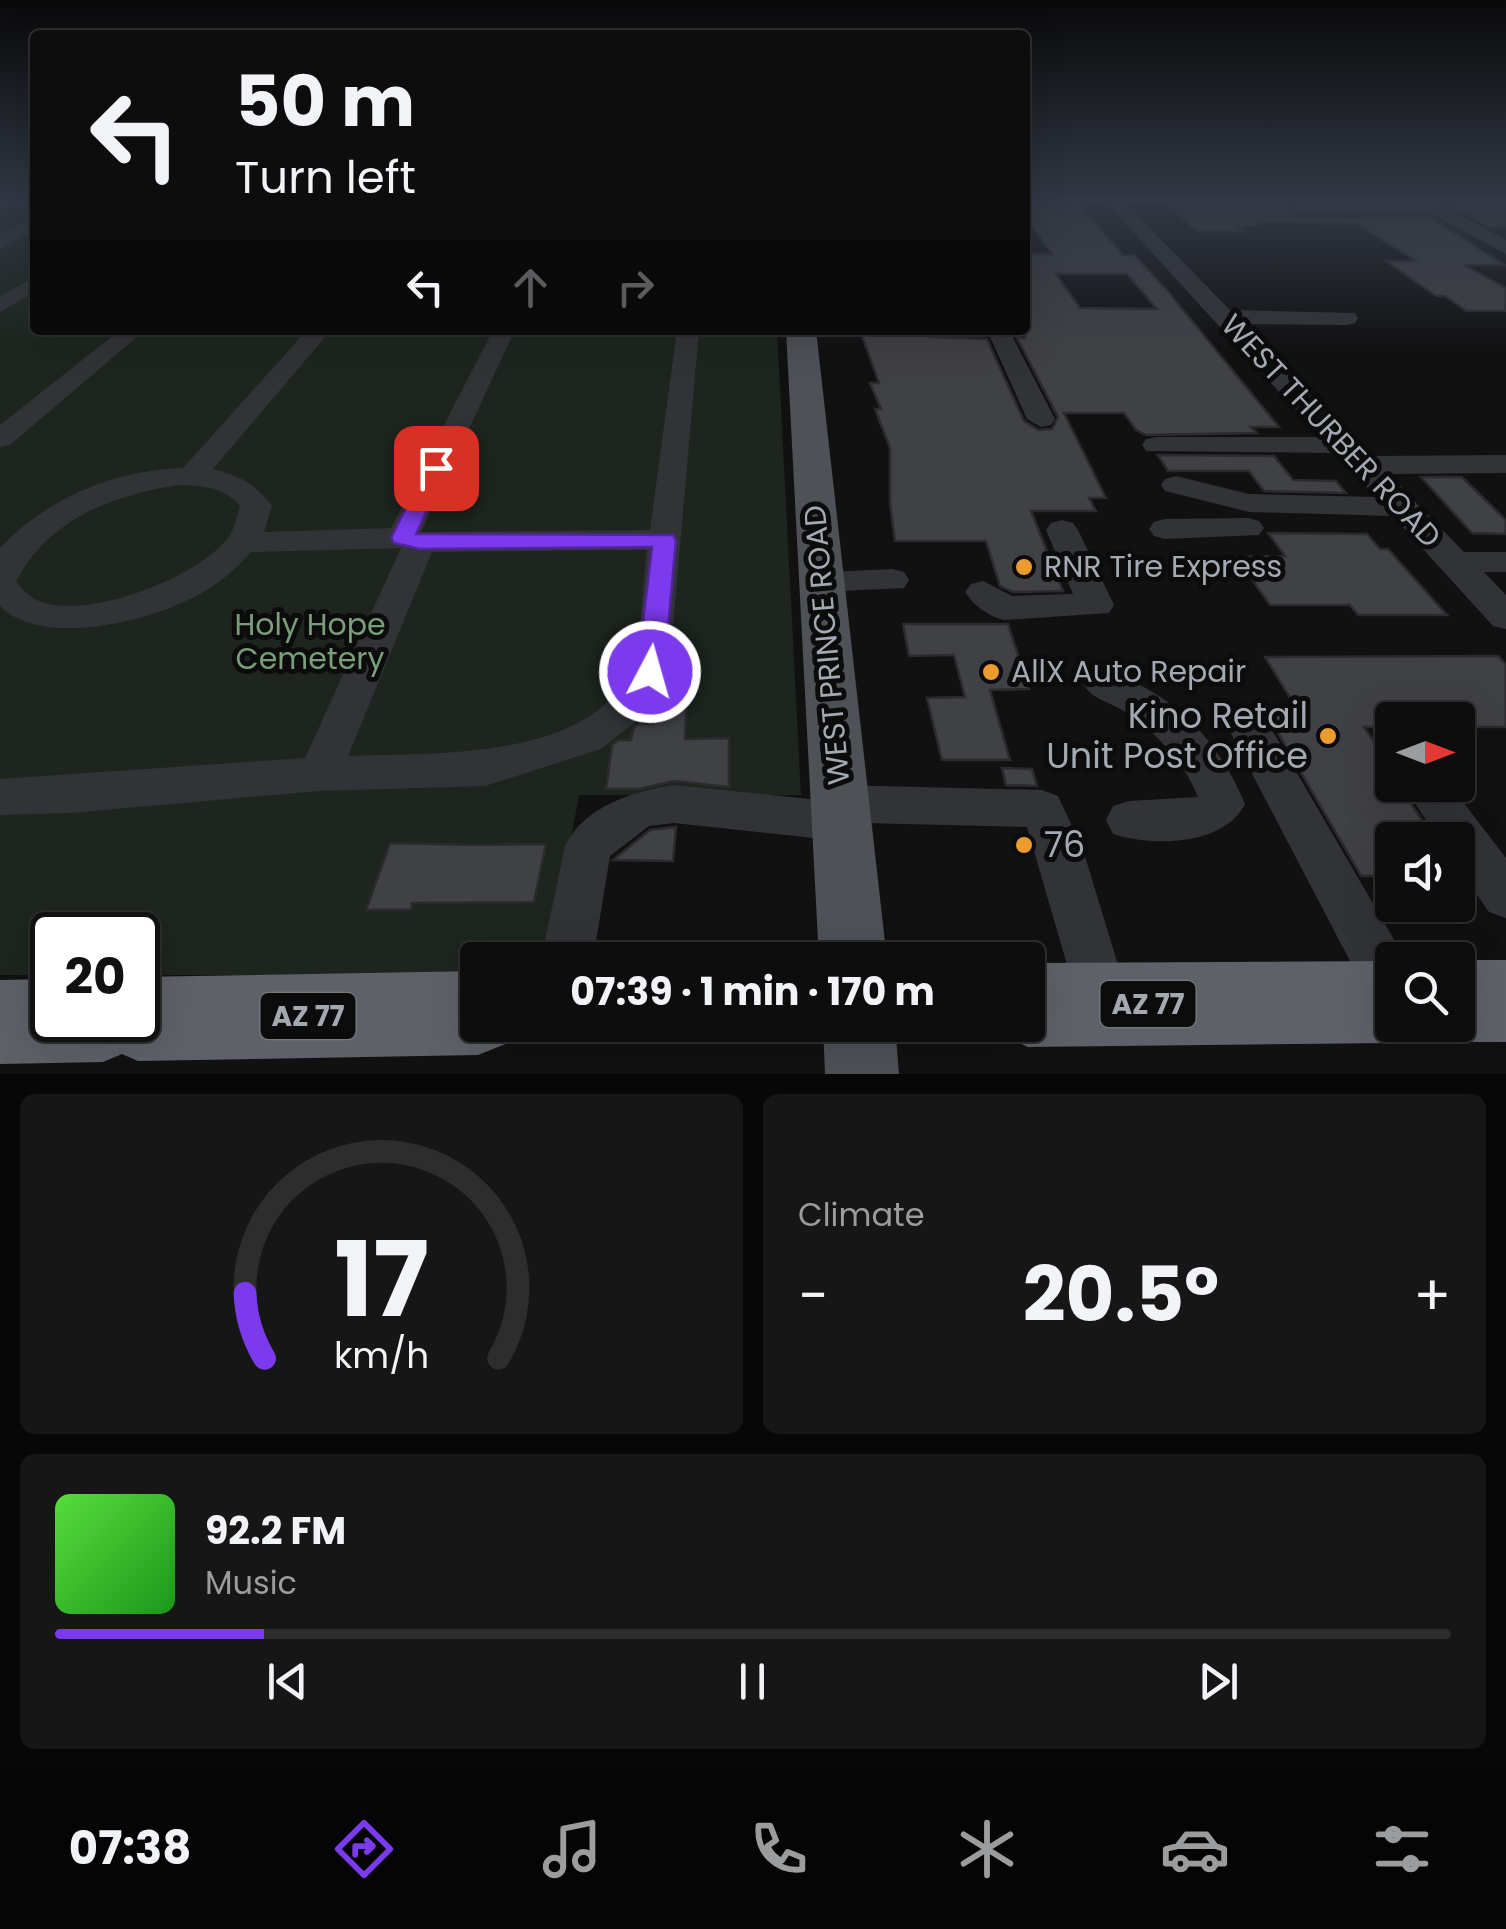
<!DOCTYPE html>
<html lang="en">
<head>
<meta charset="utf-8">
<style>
  body { margin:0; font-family:Poppins,sans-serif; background:#161617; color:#f1f3f6; height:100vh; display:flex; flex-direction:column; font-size:38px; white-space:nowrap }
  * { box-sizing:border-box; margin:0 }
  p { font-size:32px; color:#9a9c9e }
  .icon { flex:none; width:55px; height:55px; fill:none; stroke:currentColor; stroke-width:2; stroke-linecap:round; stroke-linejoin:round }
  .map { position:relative; height:1074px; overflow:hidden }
  .drawer { display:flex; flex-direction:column; gap:20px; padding:20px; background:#070708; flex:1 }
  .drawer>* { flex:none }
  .banner { position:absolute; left:30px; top:30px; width:1000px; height:305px; border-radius:10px; box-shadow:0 10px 40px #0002,0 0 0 2px #2d2d2e; background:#0d0d0e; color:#f1f3f6; overflow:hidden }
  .needle { width:65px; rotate:90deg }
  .controls { position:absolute; left:1375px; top:702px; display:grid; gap:20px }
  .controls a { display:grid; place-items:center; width:100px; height:100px; border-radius:10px; background:#0d0d0e; box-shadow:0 10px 40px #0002,0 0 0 2px #2d2d2e; font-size:50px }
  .speed { position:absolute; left:30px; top:912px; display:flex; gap:20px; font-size:50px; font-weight:700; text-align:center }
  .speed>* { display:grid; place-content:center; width:130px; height:130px; border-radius:50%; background:#0d0d0e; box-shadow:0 10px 40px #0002,0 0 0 2px #2d2d2e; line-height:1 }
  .speed .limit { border:5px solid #111; border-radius:15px; background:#fff; color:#111 }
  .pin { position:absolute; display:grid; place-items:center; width:85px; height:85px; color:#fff; margin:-42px; border-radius:20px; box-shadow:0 5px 15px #0006 }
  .me { position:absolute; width:110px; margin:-55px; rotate:6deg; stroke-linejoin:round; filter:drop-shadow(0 0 8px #0008) }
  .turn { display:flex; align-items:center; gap:35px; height:210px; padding:0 40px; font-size:45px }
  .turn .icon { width:130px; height:130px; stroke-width:2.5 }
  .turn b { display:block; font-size:70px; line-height:85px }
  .lanes { display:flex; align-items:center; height:95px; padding:0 40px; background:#0003; justify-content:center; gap:50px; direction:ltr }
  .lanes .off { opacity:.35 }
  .big { font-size:75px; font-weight:700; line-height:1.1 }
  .drawer .tile { flex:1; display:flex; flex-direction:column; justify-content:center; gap:15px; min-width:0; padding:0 35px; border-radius:15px; background:#161617 }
  .drawer .dial { align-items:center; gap:0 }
  .dial svg { height:260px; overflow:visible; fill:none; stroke:#2d2d2e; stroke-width:7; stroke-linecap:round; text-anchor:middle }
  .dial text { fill:#f1f3f6; stroke:none }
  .song { display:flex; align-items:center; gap:30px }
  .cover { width:120px; height:120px; border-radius:15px; background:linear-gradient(135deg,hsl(110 70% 55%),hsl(120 70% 35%)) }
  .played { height:10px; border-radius:5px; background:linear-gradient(90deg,#7c3aed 15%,#2d2d2e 15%) }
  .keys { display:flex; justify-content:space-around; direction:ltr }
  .heat { display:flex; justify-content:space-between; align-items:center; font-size:55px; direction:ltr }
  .drawer .tiles { flex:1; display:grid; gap:20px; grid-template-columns:1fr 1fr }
  .tile:last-child { grid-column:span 2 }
  .trip { position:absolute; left:460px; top:942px; width:585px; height:100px; border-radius:10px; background:#0d0d0e; box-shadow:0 10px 40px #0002,0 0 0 2px #2d2d2e; font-weight:700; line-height:100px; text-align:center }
  .tab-bar { display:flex; height:160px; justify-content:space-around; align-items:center; background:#050506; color:#9a9c9e }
  .tab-bar .icon { width:70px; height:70px }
  .tab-bar .current { color:#7c3aed }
  .tab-bar b { font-size:45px; color:#f1f3f6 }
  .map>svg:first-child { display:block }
  .green { fill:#1d251e }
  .building { fill:#404145; stroke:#2b2b2e; stroke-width:2.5; fill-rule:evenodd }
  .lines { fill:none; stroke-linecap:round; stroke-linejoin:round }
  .minor { fill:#323337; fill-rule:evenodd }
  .major { fill:#4e5156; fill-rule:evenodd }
  .highway { fill:#5e6268; fill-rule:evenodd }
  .route { fill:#7c3aed; stroke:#51269a; stroke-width:2.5 }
  .poi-dot { fill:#ec9b2f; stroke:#0c0c0d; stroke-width:4 }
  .labels { text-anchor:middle; stroke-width:10; stroke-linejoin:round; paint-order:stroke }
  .shield { fill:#0c0c0d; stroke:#767a81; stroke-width:2.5 }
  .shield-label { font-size:28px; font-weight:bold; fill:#a3a9b3 }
  .street-label { font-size:30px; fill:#a3a9b3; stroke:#0c0c0d }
  .poi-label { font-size:30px; fill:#a3a9b3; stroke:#0c0c0d; text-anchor:start }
  .park-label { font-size:30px; fill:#7b9e7a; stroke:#0c0c0d }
  .near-poi-label { font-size:35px; fill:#a3a9b3; stroke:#0c0c0d; text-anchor:end }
</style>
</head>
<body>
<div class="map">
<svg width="1506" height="1074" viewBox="0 0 1506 1074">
  <rect width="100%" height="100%" fill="#111112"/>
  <path class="green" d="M0 202H35V330H777L801 795H579L549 960H478L477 975H138V935H52V975H0Z"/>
  <path class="building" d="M1165 202H1295L1286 210 1299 218H1431L1505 265H1464L1506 288V311H1466L1445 296H1436L1386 261H1416L1357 224 1252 221 1257 225 1236 226 1244 231H1197Z
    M1079 203 1123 255H1134L1166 289 1279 427H1251L1257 433 1146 435 1136 430 1124 413H1064L1106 498H1089L1096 511H1031L1063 591 1013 592 1000 586 986 541H895L890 503V448L875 409H881L870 383H879L862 336 929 333 930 337 987 339 1024 421 1039 430 1052 429 1058 417 1017 338H1025V254H1052L1025 217V204ZM1056 274H1127L1157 309 1080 308Z
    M1450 205H1506V227H1490Z
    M1158 455 1274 456 1293 480 1336 481 1346 493 1264 491 1249 471H1168Z
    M1421 477H1462L1506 520V534L1472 533Z
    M1268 533 1367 534 1380 549H1388L1447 615H1358L1350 605H1270L1236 557 1285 556Z
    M903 624H1008L1029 689 990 690 1010 760H942L927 698 965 697 954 655 909 656Z
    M1498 656 1506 664V727H1458V720H1392V727H1364L1392 768V785H1399L1435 840H1392V876H1361L1266 712H1299L1265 657Z
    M687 689 685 739 729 738V787L674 781 639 789H606L612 745 618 740H631L633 729 638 724H653L655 701 662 690Z
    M1002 768 1032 769 1037 786 1006 785Z
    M676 827 673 861 613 860 650 830Z
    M390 843 477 845 546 844 534 902 412 903 411 910H366Z"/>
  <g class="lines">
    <path class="minor" d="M1106 202H1124L1230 310 1355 313 1358 318 1355 323 1347 325 1243 324 1371 456 1506 455V473L1388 474 1464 552H1506V572H1484L1506 595V629L1493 626 1393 516 1249 512 1165 491 1161 485 1165 479 1176 476 1249 494 1376 497 1336 453 1146 451 1142 445 1146 439 1156 437H1320Z
      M1415 202H1436L1506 240V254L1432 214H1299L1290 209 1299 204Z
      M35 218V230L0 248V234Z
      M35 277V292L0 312V296Z
      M120 330H145L10 445 0 447V425Z
      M307 330H331L213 469C240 476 256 484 272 506L264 532 391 528 493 330H515L421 532 650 530 677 330H699L669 672 640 718 601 749 485 786 319 791 70 813 0 815V779L305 758 401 548 251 552C236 569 219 584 198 595 150 621 43 649 0 606V548C47 498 115 470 183 468ZM179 485C203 486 224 487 240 506 237 515 235 527 230 535 202 577 79 625 33 598 27 594 21 587 16 582 48 519 112 495 179 485ZM647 550C643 578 641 649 630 672 586 761 431 753 348 756L432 552Z
      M987 330H1009L1055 419 1051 425 1041 427 1027 419Z
      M1248 518 1259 521 1264 528 1259 535 1165 539 1154 536 1149 529 1154 522 1165 519Z
      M1062 520 1073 523 1078 530 1114 605 1109 613 1004 620C988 616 974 606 965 592L971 584 983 581 1012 596 1073 594 1046 530 1051 523Z
      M892 569 904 572 909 580 904 588 822 592 810 589 805 581 810 573Z
      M1104 671C1172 691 1218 739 1245 804 1224 846 1152 847 1113 834L1106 820 1113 806 1129 801 1198 797C1185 763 1155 731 1124 711 1110 702 1093 700 1084 685L1090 675Z
      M1247 708 1262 713 1406 960H1392V1012L1373 1005 1226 724 1232 713Z
      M674 785 819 800 824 791 840 785 1042 790 1058 796 1083 850 1130 1004 1122 1023 1103 1031 1084 1023 1027 827 864 823 858 836 842 841 674 823 649 826 610 856 593 960H541L565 846C584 806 634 791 674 785Z
      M1403 785H1450L1506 858V918L1489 912 1458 867V840H1439Z"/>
    <path class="major" d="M786 330H816L887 960H819Z
      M823 1025H895L899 1074H825Z"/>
    <path class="highway" d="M1457 960H1506V1042H1458L1429 1030 1426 1025H1458Z
      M1392 961V1025H1424L1421 1031 1392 1043 1028 1047 999 1034 995 1025H1028V963Z
      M478 971V1025H515L508 1043 478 1055 138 1061 122 1054 103 1062 0 1064V980L52 979V1020H138V977Z"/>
  </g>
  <linearGradient id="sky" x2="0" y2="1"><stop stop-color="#09090a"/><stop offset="0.57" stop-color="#323844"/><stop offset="1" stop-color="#323844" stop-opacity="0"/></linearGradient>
  <rect width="1506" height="352" fill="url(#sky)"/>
  <path class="route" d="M436 462 447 468 416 534 673 535 676 540 664 672 660 678H641L637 672 652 547 420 549 394 543 391 538 426 468Z"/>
  <g class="poi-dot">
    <circle cx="1024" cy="567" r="10"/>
    <circle cx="991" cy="672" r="10"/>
    <circle cx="1328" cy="736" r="10"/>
    <circle cx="1024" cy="845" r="10"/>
  </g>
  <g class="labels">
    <g class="shield">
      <rect x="1100.5" y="981" width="95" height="46" rx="8"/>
      <rect x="260.5" y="993" width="95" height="46" rx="8"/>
    </g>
    <g class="shield-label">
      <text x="1148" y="1014">AZ 77</text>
      <text x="308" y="1026">AZ 77</text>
    </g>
    <g class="street-label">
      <text transform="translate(1331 431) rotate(47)" y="10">WEST THURBER ROAD</text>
      <text transform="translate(827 645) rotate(-95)" y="10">WEST PRINCE ROAD</text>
    </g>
    <g class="poi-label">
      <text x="1044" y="577">RNR Tire Express</text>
      <text x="1011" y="682">AllX Auto Repair</text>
    </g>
    <g class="park-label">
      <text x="310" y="635">Holy Hope<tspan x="310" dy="34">Cemetery</tspan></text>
    </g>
    <g class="near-poi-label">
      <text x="1308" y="728">Kino Retail<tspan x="1308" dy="40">Unit Post Office</tspan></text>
      <text x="1044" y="857" text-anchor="start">76</text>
    </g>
  </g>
</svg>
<div class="controls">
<a><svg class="needle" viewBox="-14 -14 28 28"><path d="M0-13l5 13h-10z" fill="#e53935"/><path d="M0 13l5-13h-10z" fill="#9a9c9e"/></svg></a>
<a><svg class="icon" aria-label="sound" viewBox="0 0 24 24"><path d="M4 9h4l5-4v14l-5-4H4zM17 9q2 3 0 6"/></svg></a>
<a><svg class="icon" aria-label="search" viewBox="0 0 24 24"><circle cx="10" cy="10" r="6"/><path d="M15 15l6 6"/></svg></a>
</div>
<div class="speed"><div class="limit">20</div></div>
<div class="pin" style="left:436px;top:468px;background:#d93025"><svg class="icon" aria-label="arrive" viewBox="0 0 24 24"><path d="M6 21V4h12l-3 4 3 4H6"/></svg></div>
<svg class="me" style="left:650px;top:672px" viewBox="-20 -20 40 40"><circle r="17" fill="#7c3aed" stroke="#fff" stroke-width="3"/><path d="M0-11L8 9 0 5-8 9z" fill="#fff"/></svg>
<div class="trip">07:39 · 1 min · 170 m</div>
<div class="banner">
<div class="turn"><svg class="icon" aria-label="left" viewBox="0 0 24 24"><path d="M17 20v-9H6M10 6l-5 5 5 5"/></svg><div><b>50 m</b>Turn left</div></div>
<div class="lanes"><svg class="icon" aria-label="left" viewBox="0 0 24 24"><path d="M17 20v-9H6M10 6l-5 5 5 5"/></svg><svg class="icon off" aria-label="ahead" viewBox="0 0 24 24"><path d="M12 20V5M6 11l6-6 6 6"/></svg><svg class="icon off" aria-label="right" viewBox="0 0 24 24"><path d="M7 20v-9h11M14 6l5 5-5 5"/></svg></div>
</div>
</div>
<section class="drawer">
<div class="tiles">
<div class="tile dial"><svg viewBox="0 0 100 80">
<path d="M14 69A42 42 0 1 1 86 69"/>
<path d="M14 69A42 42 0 0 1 8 49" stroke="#7c3aed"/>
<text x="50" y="56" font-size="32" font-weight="700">17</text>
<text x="50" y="72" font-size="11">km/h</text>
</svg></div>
<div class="tile"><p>Climate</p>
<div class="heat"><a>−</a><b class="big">20.5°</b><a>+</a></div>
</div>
<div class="tile">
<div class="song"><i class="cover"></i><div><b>92.2 FM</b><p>Music</p></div></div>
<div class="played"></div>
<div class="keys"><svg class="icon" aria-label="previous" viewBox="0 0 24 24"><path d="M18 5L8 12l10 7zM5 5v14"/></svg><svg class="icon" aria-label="pause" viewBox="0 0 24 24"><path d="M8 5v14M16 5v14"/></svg><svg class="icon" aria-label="next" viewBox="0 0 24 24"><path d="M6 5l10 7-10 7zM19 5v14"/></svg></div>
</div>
</div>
</section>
<nav class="tab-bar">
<b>07:38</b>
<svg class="icon current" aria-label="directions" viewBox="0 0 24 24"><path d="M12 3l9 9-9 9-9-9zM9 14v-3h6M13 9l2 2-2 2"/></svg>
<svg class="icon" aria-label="music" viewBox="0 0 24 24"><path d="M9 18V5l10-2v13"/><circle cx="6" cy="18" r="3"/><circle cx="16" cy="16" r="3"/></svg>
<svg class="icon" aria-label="phone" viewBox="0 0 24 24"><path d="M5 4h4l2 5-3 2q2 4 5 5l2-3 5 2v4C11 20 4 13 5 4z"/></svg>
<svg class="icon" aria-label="climate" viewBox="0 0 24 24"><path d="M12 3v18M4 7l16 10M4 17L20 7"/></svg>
<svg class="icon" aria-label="car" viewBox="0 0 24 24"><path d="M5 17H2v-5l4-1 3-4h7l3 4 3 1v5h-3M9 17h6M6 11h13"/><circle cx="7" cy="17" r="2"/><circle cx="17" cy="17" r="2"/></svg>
<svg class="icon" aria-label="filters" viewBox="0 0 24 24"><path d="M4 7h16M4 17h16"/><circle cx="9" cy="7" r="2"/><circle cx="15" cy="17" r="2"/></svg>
</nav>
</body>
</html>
